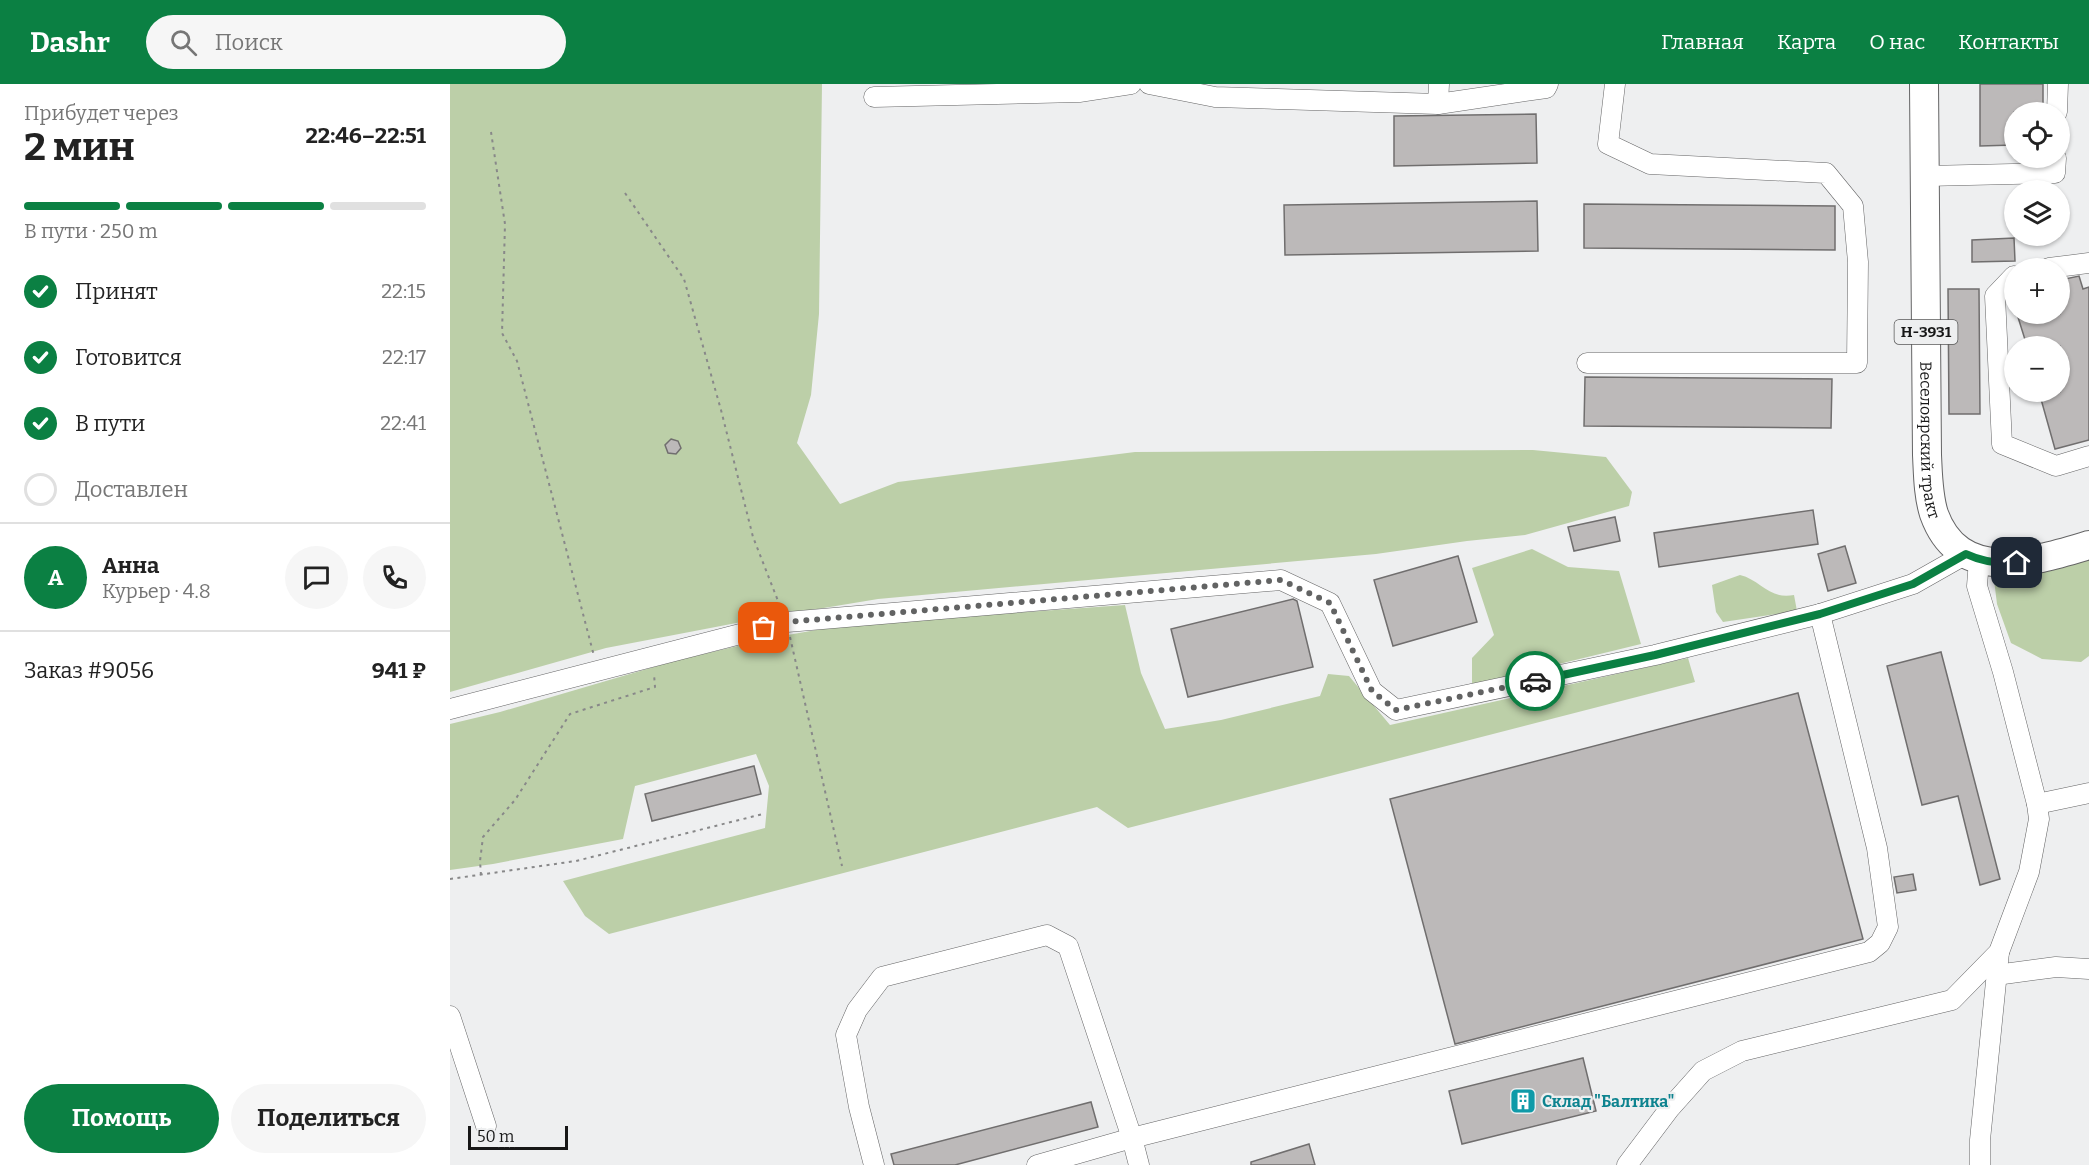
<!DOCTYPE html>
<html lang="ru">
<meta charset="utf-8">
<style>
:root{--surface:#fff;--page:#f6f6f6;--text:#222;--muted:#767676;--line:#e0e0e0;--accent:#0b8043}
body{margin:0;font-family:Bitter,serif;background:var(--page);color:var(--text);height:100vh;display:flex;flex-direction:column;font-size:22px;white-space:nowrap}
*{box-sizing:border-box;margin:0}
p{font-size:20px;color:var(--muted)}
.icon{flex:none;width:33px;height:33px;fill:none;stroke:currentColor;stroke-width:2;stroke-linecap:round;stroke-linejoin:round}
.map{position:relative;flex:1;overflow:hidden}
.details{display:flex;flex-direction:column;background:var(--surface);width:450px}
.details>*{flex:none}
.tools{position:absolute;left:1554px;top:18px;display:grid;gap:12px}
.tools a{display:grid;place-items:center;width:66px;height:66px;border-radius:50%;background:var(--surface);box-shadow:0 2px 4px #0004;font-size:30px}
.scale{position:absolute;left:18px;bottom:15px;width:100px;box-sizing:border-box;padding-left:6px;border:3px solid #171717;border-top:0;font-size:16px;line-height:21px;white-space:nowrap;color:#171717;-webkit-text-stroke:4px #eeeff0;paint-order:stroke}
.pin{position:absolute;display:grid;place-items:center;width:51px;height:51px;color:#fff;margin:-26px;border-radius:12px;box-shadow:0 3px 9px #0006}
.courier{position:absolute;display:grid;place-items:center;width:60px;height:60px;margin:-30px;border:4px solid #0b8043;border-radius:50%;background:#fff;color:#222;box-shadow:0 2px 8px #0007}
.headline em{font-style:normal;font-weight:700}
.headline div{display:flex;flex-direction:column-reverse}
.headline{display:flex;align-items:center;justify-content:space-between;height:102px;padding:0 24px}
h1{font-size:39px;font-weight:700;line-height:45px}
.bar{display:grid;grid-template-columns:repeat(4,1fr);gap:9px 6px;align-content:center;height:72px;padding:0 24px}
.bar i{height:8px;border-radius:4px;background:var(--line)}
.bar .on{background:var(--accent)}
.bar p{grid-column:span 4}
.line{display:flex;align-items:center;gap:15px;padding:0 24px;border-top:2px solid var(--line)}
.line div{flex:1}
.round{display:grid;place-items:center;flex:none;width:63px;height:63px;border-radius:32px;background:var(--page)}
ol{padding:0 24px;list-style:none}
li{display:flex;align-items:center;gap:18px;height:66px}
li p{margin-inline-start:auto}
li .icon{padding:6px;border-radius:50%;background:var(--accent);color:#fff;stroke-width:4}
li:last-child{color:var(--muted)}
li i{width:33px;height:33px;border:3px solid var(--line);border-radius:50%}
.button{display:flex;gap:12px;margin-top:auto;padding:12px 24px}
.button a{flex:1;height:69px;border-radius:36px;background:var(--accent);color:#fff;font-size:24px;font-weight:700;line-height:69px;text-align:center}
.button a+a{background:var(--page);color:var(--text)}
header{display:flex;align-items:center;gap:36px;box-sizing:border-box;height:84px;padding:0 30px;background:var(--accent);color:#fff}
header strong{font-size:28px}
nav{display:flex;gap:33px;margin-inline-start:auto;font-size:21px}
.search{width:420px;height:54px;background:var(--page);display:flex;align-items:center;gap:15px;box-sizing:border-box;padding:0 21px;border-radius:33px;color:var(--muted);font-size:22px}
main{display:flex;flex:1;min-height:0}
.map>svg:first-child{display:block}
</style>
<header>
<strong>Dashr</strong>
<div class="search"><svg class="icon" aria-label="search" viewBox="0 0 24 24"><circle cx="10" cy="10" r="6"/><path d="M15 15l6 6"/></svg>Поиск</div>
<nav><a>Главная</a><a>Карта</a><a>О нас</a><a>Контакты</a></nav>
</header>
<main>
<section class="details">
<div class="headline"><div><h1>2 мин</h1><p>Прибудет через</p></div><em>22:46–22:51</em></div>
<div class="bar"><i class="on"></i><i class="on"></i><i class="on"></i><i></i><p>В пути · 250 m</p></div>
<ol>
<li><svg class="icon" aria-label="check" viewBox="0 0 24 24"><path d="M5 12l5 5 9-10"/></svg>Принят<p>22:15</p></li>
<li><svg class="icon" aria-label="check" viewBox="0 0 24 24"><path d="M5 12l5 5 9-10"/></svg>Готовится<p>22:17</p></li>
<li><svg class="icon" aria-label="check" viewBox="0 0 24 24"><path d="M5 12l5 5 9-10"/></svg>В пути<p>22:41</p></li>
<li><i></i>Доставлен</li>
</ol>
<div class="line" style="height:108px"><b class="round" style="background:var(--accent);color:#fff">А</b><div><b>Анна</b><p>Курьер · 4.8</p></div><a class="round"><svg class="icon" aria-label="chat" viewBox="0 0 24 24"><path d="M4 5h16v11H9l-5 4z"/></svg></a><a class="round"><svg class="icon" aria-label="phone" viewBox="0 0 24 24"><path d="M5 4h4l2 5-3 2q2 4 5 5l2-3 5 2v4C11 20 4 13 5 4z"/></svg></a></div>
<div class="line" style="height:78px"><div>Заказ #9056</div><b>941 ₽</b></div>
<div class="button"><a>Помощь</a><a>Поделиться</a></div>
</section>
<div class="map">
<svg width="1639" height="1081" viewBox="0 0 1639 1081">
<rect width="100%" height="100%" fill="#eeeff0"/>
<g fill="#bccfa8">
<polygon points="0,0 372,0 369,230 361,311 347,359 390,420 448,398 685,368 1083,366 1156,373 1182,408 1179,422 1075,451 1017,457 926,470 428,515 302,536 156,564 0,608"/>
<polygon points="1082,465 1118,483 1169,487 1191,560 1022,601 1022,574 1044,551 1022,484"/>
<polygon points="1639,474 1639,572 1631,578 1592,575 1561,559 1547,520 1544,496 1561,494"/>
<path d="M1290,491C1311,496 1319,516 1344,511L1347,527L1273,538L1266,528L1262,501Z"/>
<polygon points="675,521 691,589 715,645 771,636 870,612 878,590 899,592 940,641 1238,574 1245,598 678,744 647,723 159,850 135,832 113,797 315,744 319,702 306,670 185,702 173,755 43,780 0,786 0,640 50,628 224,577 321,554 394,541"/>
</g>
<g fill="#bcb9b9" stroke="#706e6e" stroke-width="1.5">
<polygon points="1530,0 1593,0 1593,28 1564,28 1564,61 1530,62"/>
<polygon points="1086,30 1087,79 944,82 944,32"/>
<polygon points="1087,117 1088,167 835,171 834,121"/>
<polygon points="1134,120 1385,122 1385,166 1134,164"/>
<polygon points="1564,154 1565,177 1522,178 1522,156"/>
<polygon points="1629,192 1633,205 1639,203 1639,356 1605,365 1589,308 1610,308 1610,262 1577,262 1567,230 1610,230 1610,196"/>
<polygon points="1498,205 1529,205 1530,330 1499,330"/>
<polygon points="1135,293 1382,295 1381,344 1134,342"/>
<polygon points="221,355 228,357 231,364 226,370 218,369 215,361"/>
<polygon points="1363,426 1368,460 1209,483 1204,449"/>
<polygon points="1165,433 1170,457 1124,467 1118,443"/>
<polygon points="1395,462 1406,499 1378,507 1368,470"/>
<polygon points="1008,472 1027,538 943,562 924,496"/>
<polygon points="843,515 847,517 863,583 738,613 721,545"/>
<polygon points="1491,568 1550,795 1530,801 1508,712 1472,721 1437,582"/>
<polygon points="1348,609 1413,855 1005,960 940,715"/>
<polygon points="304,682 311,710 202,737 195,710"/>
<polygon points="1463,790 1466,806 1447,809 1444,793"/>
<polygon points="1133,974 1146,1027 1012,1060 999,1007"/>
<polygon points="641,1018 648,1043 505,1081 444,1081 441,1070"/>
<polygon points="859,1060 865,1081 801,1081 801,1078"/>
</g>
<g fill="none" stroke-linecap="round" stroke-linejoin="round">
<defs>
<g id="minor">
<polyline points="699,0 765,13 988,20"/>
<polyline points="989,0 988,20 1096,4 1098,0"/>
<polyline points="424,13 629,8 681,0"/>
<polyline points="1607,28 1608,0"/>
<polyline points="1476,92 1605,89 1606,74"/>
<polyline points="1599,184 1639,179"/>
<polyline points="1564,192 1545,212 1552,360 1606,382 1639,372"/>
<polyline points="1137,279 1407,279 1408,178 1403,122 1376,89 1200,80 1158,60 1165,0"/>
<polyline points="0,625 337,538 831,496 880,519 922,607 946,626 1205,571 1370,530 1463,500 1516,470"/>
<polyline points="1587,720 1639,709"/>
<polyline points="1546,891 1606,883 1639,885"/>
<polyline points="0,932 36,1042"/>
<polyline points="424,1081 409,1023 396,951 407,926 432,893 597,851 618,862 682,1054 1419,868 1430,859 1438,843 1427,764 1370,530"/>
<polyline points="587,1081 682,1054 689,1081"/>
<polyline points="1177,1081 1220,1024 1253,987 1292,967 1502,916 1549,868 1579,788 1589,735 1587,720 1553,588 1527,502 1529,476"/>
<polyline points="1530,1081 1530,1056 1549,868"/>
</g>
<g id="highway">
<path id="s1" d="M1474,0L1477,371C1478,390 1478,411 1484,430C1510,502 1585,477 1639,461"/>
</g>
</defs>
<use href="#minor" stroke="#646465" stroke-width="21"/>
<use href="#highway" stroke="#646465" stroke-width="30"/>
<g stroke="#888889" stroke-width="2" stroke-dasharray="3 4.5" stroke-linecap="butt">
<polyline points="41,48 55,140 52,249 67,277 144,572"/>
<polyline points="175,109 234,195 271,326 303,453 330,522"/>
<polyline points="340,553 392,782"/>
<polyline points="31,791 30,777 33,753 65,716 120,630 205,603 204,590"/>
<polyline points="0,795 126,777 313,730"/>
</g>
<use href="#minor" stroke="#fff" stroke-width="20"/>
<use href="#highway" stroke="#fff" stroke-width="28"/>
</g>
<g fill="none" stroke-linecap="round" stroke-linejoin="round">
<polyline stroke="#626363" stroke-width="6" stroke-dasharray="0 10.8" points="314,544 337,538 831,496 880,519 922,607 946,626 1085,597"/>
<path stroke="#0b8043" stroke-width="8" d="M1085,597L1205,571L1370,530L1463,500L1516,470C1533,478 1548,480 1567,479"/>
</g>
<defs>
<symbol id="building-square" viewBox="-11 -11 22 22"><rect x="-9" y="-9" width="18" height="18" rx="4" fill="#0f9aa8" stroke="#eeeff0"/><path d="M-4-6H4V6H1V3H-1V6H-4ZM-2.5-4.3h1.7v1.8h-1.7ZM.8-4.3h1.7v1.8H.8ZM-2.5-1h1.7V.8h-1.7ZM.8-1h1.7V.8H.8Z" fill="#fff"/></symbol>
</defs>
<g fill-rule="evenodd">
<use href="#building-square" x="1058" y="1002" width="30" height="30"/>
</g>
<g text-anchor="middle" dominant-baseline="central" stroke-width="4.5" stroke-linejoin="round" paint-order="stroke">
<rect fill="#eeeff0" stroke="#585858" stroke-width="1.5" x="1444.5" y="236" width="63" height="24" rx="4.5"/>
<g font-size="15" font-weight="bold" fill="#171717">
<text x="1476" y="248">Н-3931</text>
</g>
<g font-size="16" fill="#171717" stroke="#eeeff0">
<text stroke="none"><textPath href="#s1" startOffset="356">Веселоярский тракт</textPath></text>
</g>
<g font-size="16" font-weight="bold" fill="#0d838f" stroke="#eeeff0" text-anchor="start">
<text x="1092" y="1017">Склад "Балтика"</text>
</g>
</g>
</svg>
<div class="tools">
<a><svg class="icon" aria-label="locate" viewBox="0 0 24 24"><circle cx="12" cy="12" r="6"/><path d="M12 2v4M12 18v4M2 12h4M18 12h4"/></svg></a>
<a><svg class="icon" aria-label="layers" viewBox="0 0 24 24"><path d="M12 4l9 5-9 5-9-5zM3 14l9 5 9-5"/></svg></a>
<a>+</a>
<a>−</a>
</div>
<div class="scale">50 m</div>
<div class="pin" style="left:314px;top:544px;background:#ea580c"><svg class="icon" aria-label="bag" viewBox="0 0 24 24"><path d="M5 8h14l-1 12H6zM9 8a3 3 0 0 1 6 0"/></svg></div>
<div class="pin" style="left:1567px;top:479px;background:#1f2937"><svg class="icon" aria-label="home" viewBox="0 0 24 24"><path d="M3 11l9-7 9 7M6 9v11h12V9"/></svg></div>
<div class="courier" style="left:1085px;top:597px"><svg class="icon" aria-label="car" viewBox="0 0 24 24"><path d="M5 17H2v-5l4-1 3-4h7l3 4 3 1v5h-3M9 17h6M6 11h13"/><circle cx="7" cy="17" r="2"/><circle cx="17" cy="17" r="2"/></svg></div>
</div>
</main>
